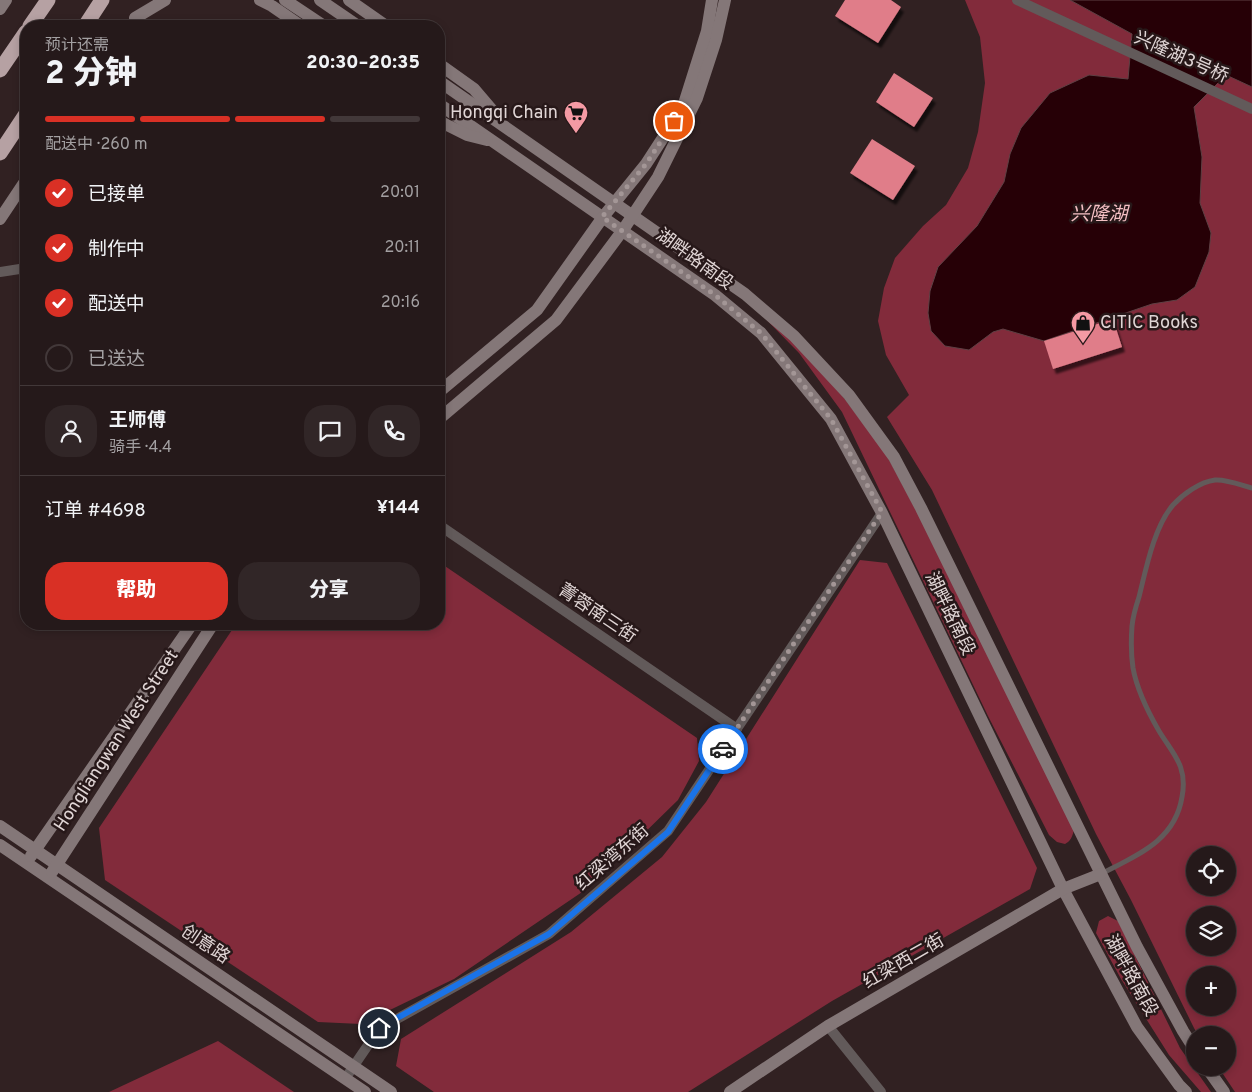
<!DOCTYPE html>
<html lang="zh">
<meta charset="utf-8">
<style>
:root{--surface:#25191a;--page:#312627;--text:#f1f3f6;--muted:#a3a0a2;--line:#423839;--accent:#d93025}
body{margin:0;font-family:Overpass,"Noto Sans SC",sans-serif;background:var(--page);color:var(--text);height:100vh;display:flex;flex-direction:column;font-size:19px;white-space:nowrap}
*{box-sizing:border-box;margin:0}
p{font-size:16px;color:var(--muted)}
.icon{flex:none;width:28px;height:28px;fill:none;stroke:currentColor;stroke-width:2;stroke-linecap:round;stroke-linejoin:round}
.map{position:relative;flex:1;overflow:hidden}
.sheet{position:absolute;left:20px;top:20px;width:425px;height:610px;display:flex;flex-direction:column;background:var(--surface);border-radius:20px;box-shadow:0 2px 8px #0003,0 0 0 1px var(--line)}
.sheet>*{flex:none}
.fabs{position:absolute;left:1186px;top:846px;display:grid;gap:10px}
.fabs a{display:grid;place-items:center;width:50px;height:50px;border-radius:50%;background:var(--surface);box-shadow:0 2px 8px #0003,0 0 0 1px var(--line);font-size:25px}
.pin{position:absolute;display:grid;place-items:center;width:42px;height:42px;color:#fff;margin:-21px;border:2px solid #fff;border-radius:50%;box-shadow:0 1px 5px #0007}
.courier{position:absolute;display:grid;place-items:center;width:50px;height:50px;margin:-25px;border:4px solid #1a73e8;border-radius:50%;background:#fff;color:#222;box-shadow:0 1px 6px #0007}
.summary em{font-style:normal;font-weight:800}
.summary div{display:flex;flex-direction:column-reverse}
.summary{display:flex;align-items:center;justify-content:space-between;height:85px;padding:0 25px}
h1{font-size:32px;font-weight:800;line-height:38px}
.bar{display:grid;grid-template-columns:repeat(4,1fr);gap:8px 5px;align-content:center;height:60px;padding:0 25px}
.bar i{height:6px;border-radius:4px;background:var(--line)}
.bar .current{background:var(--accent)}
.bar p{grid-column:span 4}
.line{display:flex;align-items:center;gap:12px;padding:0 25px;border-top:1px solid var(--line)}
.line div{flex:1}
.round{display:grid;place-items:center;flex:none;width:52px;height:52px;border-radius:20px;background:var(--page)}
ol{padding:0 25px;list-style:none}
li{display:flex;align-items:center;gap:15px;height:55px}
li p{margin-inline-start:auto}
li .icon{padding:5px;border-radius:50%;background:var(--accent);color:#fff;stroke-width:4}
li:last-child{color:var(--muted)}
li i{width:28px;height:28px;border:2px solid var(--line);border-radius:50%}
.action{display:flex;gap:10px;margin-top:auto;padding:10px 25px}
.action a{flex:1;height:58px;border-radius:20px;background:var(--accent);color:#fff;font-size:20px;font-weight:800;line-height:58px;text-align:center}
.action a+a{background:var(--page);color:var(--text)}
.map>svg:first-child{display:block}
</style>
<div class="map">
<svg width="1252" height="1092" viewBox="0 0 1252 1092">
<defs>
<filter id="shadow"><feDropShadow dx="3" dy="5" stdDeviation="1" flood-color="#0009"/></filter>
</defs>
<rect width="100%" height="100%" fill="#312122"/>
<g fill="#822b3b" fill-rule="evenodd">
<path d="M965,0H1252V1092H1235L1219,1068H1228V1035H1198L1194,1028L1131,900L1096,834L932,490L887,417L909,395L886,355L878,321L884,288L895,258L923,226L946,205L968,168L978,132L985,83L980,37ZM1195,855H1228V888H1195ZM1195,915H1228V948H1195ZM1195,975H1228V1008H1195Z"/>
<path d="M753,306L803,351L844,398L886,454L939,553L1074,830C1072,837 1071,841 1065,844L1057,842L1049,835L988,716L842,412L799,353Z"/>
<polygon points="860,560 887,563 1037,868 1030,889 832,1001 688,1092 434,1092 396,1066 401,1039 571,932 662,857 706,802"/>
<polygon points="439,562 697,738 699,761 678,800 588,888 454,979 361,1024 318,1022 105,880 99,828 236,624 439,624"/>
<polygon points="1108,916 1118,921 1180,1048 1211,1092 1201,1092 1169,1055 1121,979 1096,933 1099,921"/>
<polygon points="218,1041 294,1092 109,1092"/>
</g>
<polygon fill="#260006" stroke="#5e4044" points="1070,0 1252,0 1252,87 1226,75 1194,107 1202,157 1200,203 1211,233 1209,252 1195,287 1177,300 1152,304 1044,341 1003,329 993,332 969,350 945,346 931,331 928,313 930,291 938,267 977,226 1004,182 1010,154 1021,128 1050,93 1089,75 1128,79 1132,34"/>
<g fill="#e07d89" filter="url(#shadow)">
<polygon points="845,0 891,0 901,7 878,43 835,16"/>
<polygon points="894,73 933,98 914,127 876,102"/>
<polygon points="872,139 915,166 893,200 850,173"/>
<polygon points="1113,319 1122,347 1053,369 1044,341"/>
</g>
<g fill="none" stroke-linecap="round" stroke-linejoin="round">
<path stroke="#625a5a" stroke-width="5" d="M1101,874C1137,855 1175,841 1182,797C1188,766 1173,754 1159,731C1148,712 1137,690 1133,668C1131,655 1131,640 1132,626C1133,616 1136,606 1139,597C1146,569 1154,527 1173,505C1183,494 1200,482 1215,480C1226,479 1241,485 1252,488"/>
<g stroke="#625a5a" stroke-width="10">
<polyline points="1017,0 1252,109"/>
<polyline points="0,272 26,268"/>
<polyline points="439,525 737,729"/>
<polyline points="828,1026 881,1092"/>
<polyline points="349,1073 379,1029 549,934 668,831 882,513"/>
</g>
<g stroke="#847778" stroke-width="12">
<polyline points="260,0 272,6 301,26"/>
<polyline points="285,0 324,26"/>
<polyline points="320,0 358,26"/>
<polyline points="349,0 386,26"/>
<polyline points="0,9 6,0"/>
<polyline points="135,18 165,0"/>
<polyline points="439,64 474,89 497,116"/>
<polyline points="439,81 745,294 794,336 849,395 894,457 921,508 1137,947 1183,1031 1195,1050"/>
<polyline points="439,104 715,295 761,333 831,419 882,513 1063,889 1137,1027 1179,1085 1186,1092"/>
<polyline points="439,121 467,135 487,140"/>
<polyline points="0,219 26,180"/>
<polyline points="439,392 537,310 603,217 646,164 683,107 707,31 712,0"/>
<polyline points="439,419 556,320 623,230 658,177 697,98 716,40 725,0"/>
<polyline points="0,826 391,1092"/>
<polyline points="0,845 365,1092"/>
<polyline points="31,856 192,624"/>
<polyline points="52,872 213,624"/>
<polyline points="1207,1068 1224,1092"/>
<polyline points="730,1092 828,1026 1063,889 1101,874"/>
</g>
<g stroke="#b6a1a3" stroke-width="15">
<polyline points="30,26 48,0"/>
<polyline points="85,26 102,0"/>
<polyline points="0,70 26,32"/>
<polyline points="0,153 26,114"/>
</g>
</g>
<g fill="none" stroke-linecap="round" stroke-linejoin="round">
<polyline stroke="#a39696" stroke-width="5" stroke-dasharray="0 9" points="674,121 646,164 602,217 715,295 761,333 831,419 882,512 723,749"/>
<polyline stroke="#1a73e8" stroke-width="6" points="379,1028 549,934 668,832 723,749"/>
</g>
<defs>
<symbol id="supermarket-pin" viewBox="-11 -11 22 30"><path d="M0 17L-7.5 6A9.5 9.5 0 1 1 7.5 6Z" fill="#f49aa4" stroke="#271819"/><path d="M-6-5.5h2.5l.6 2H6L4.5 2H-2.5L-4.4-4H-6ZM-1.5 3.2a1.3 1.3 0 1 0 .1 0ZM3 3.2a1.3 1.3 0 1 0 .1 0Z" fill="#111"/></symbol>
<symbol id="shop-pin" viewBox="-11 -11 22 30"><path d="M0 17L-7.5 6A9.5 9.5 0 1 1 7.5 6Z" fill="#f49aa4" stroke="#271819"/><path d="M-5-2.5h2.3a2.7 3.5 0 0 1 5.4 0H5L5.5 6h-11ZM-1.5-2.5h3a1.5 2.3 0 0 0-3 0Z" fill="#111"/></symbol>
</defs>
<g fill-rule="evenodd">
<use href="#supermarket-pin" x="562" y="99" width="28" height="38"/>
<use href="#shop-pin" x="1069" y="309" width="28" height="38"/>
</g>
<g text-anchor="middle" dominant-baseline="central" stroke-width="5" stroke-linejoin="round" paint-order="stroke">
<g font-size="18" fill="#e0d5d5" stroke="#271819">
<text transform="translate(1181 58) rotate(24)">兴隆湖3号桥</text>
<text transform="translate(694 260) rotate(36)">湖畔路南段</text>
<text transform="translate(597 614) rotate(34)">菁蓉南三街</text>
<text transform="translate(949 614) rotate(64)">湖畔路南段</text>
<text transform="translate(117 741) rotate(-57)">Hongliangwan West Street</text>
<text transform="translate(613 858) rotate(-41)">红梁湾东街</text>
<text transform="translate(205 945) rotate(34)">创意路</text>
<text transform="translate(904 962) rotate(-30)">红梁西二街</text>
<text transform="translate(1130 976) rotate(61)">湖畔路南段</text>
</g>
<g font-size="18" fill="#e0d5d5" stroke="#271819" text-anchor="end">
<text x="558" y="113">Hongqi Chain</text>
<text x="1100" y="323" text-anchor="start">CITIC Books</text>
</g>
<g font-size="19" font-style="italic" fill="#f4bfc3" stroke="#271819">
<text x="1099" y="215">兴隆湖</text>
</g>
</g>
</svg>
<div class="fabs">
<a><svg class="icon" aria-label="locate" viewBox="0 0 24 24"><circle cx="12" cy="12" r="6"/><path d="M12 2v4M12 18v4M2 12h4M18 12h4"/></svg></a>
<a><svg class="icon" aria-label="layers" viewBox="0 0 24 24"><path d="M12 4l9 5-9 5-9-5zM3 14l9 5 9-5"/></svg></a>
<a>+</a>
<a>−</a>
</div>
<div class="pin" style="left:674px;top:121px;background:#ea580c"><svg class="icon" aria-label="bag" viewBox="0 0 24 24"><path d="M5 8h14l-1 12H6zM9 8a3 3 0 0 1 6 0"/></svg></div>
<div class="pin" style="left:379px;top:1028px;background:#1f2937"><svg class="icon" aria-label="home" viewBox="0 0 24 24"><path d="M3 11l9-7 9 7M6 9v11h12V9"/></svg></div>
<div class="courier" style="left:723px;top:749px"><svg class="icon" aria-label="car" viewBox="0 0 24 24"><path d="M5 17H2v-5l4-1 3-4h7l3 4 3 1v5h-3M9 17h6M6 11h13"/><circle cx="7" cy="17" r="2"/><circle cx="17" cy="17" r="2"/></svg></div>
<section class="sheet">
<div class="summary"><div><h1>2 分钟</h1><p>预计还需</p></div><em>20:30–20:35</em></div>
<div class="bar"><i class="current"></i><i class="current"></i><i class="current"></i><i></i><p>配送中 · 260 m</p></div>
<ol>
<li><svg class="icon" aria-label="check" viewBox="0 0 24 24"><path d="M5 12l5 5 9-10"/></svg>已接单<p>20:01</p></li>
<li><svg class="icon" aria-label="check" viewBox="0 0 24 24"><path d="M5 12l5 5 9-10"/></svg>制作中<p>20:11</p></li>
<li><svg class="icon" aria-label="check" viewBox="0 0 24 24"><path d="M5 12l5 5 9-10"/></svg>配送中<p>20:16</p></li>
<li><i></i>已送达</li>
</ol>
<div class="line" style="height:90px"><a class="round"><svg class="icon" aria-label="person" viewBox="0 0 24 24"><circle cx="12" cy="8" r="4"/><path d="M4 21q1-7 8-7t8 7"/></svg></a><div><b>王师傅</b><p>骑手 · 4.4</p></div><a class="round"><svg class="icon" aria-label="chat" viewBox="0 0 24 24"><path d="M4 5h16v11H9l-5 4z"/></svg></a><a class="round"><svg class="icon" aria-label="phone" viewBox="0 0 24 24"><path d="M5 4h4l2 5-3 2q2 4 5 5l2-3 5 2v4C11 20 4 13 5 4z"/></svg></a></div>
<div class="line" style="height:65px"><div>订单 #4698</div><b>¥144</b></div>
<div class="action"><a>帮助</a><a>分享</a></div>
</section>
</div>
